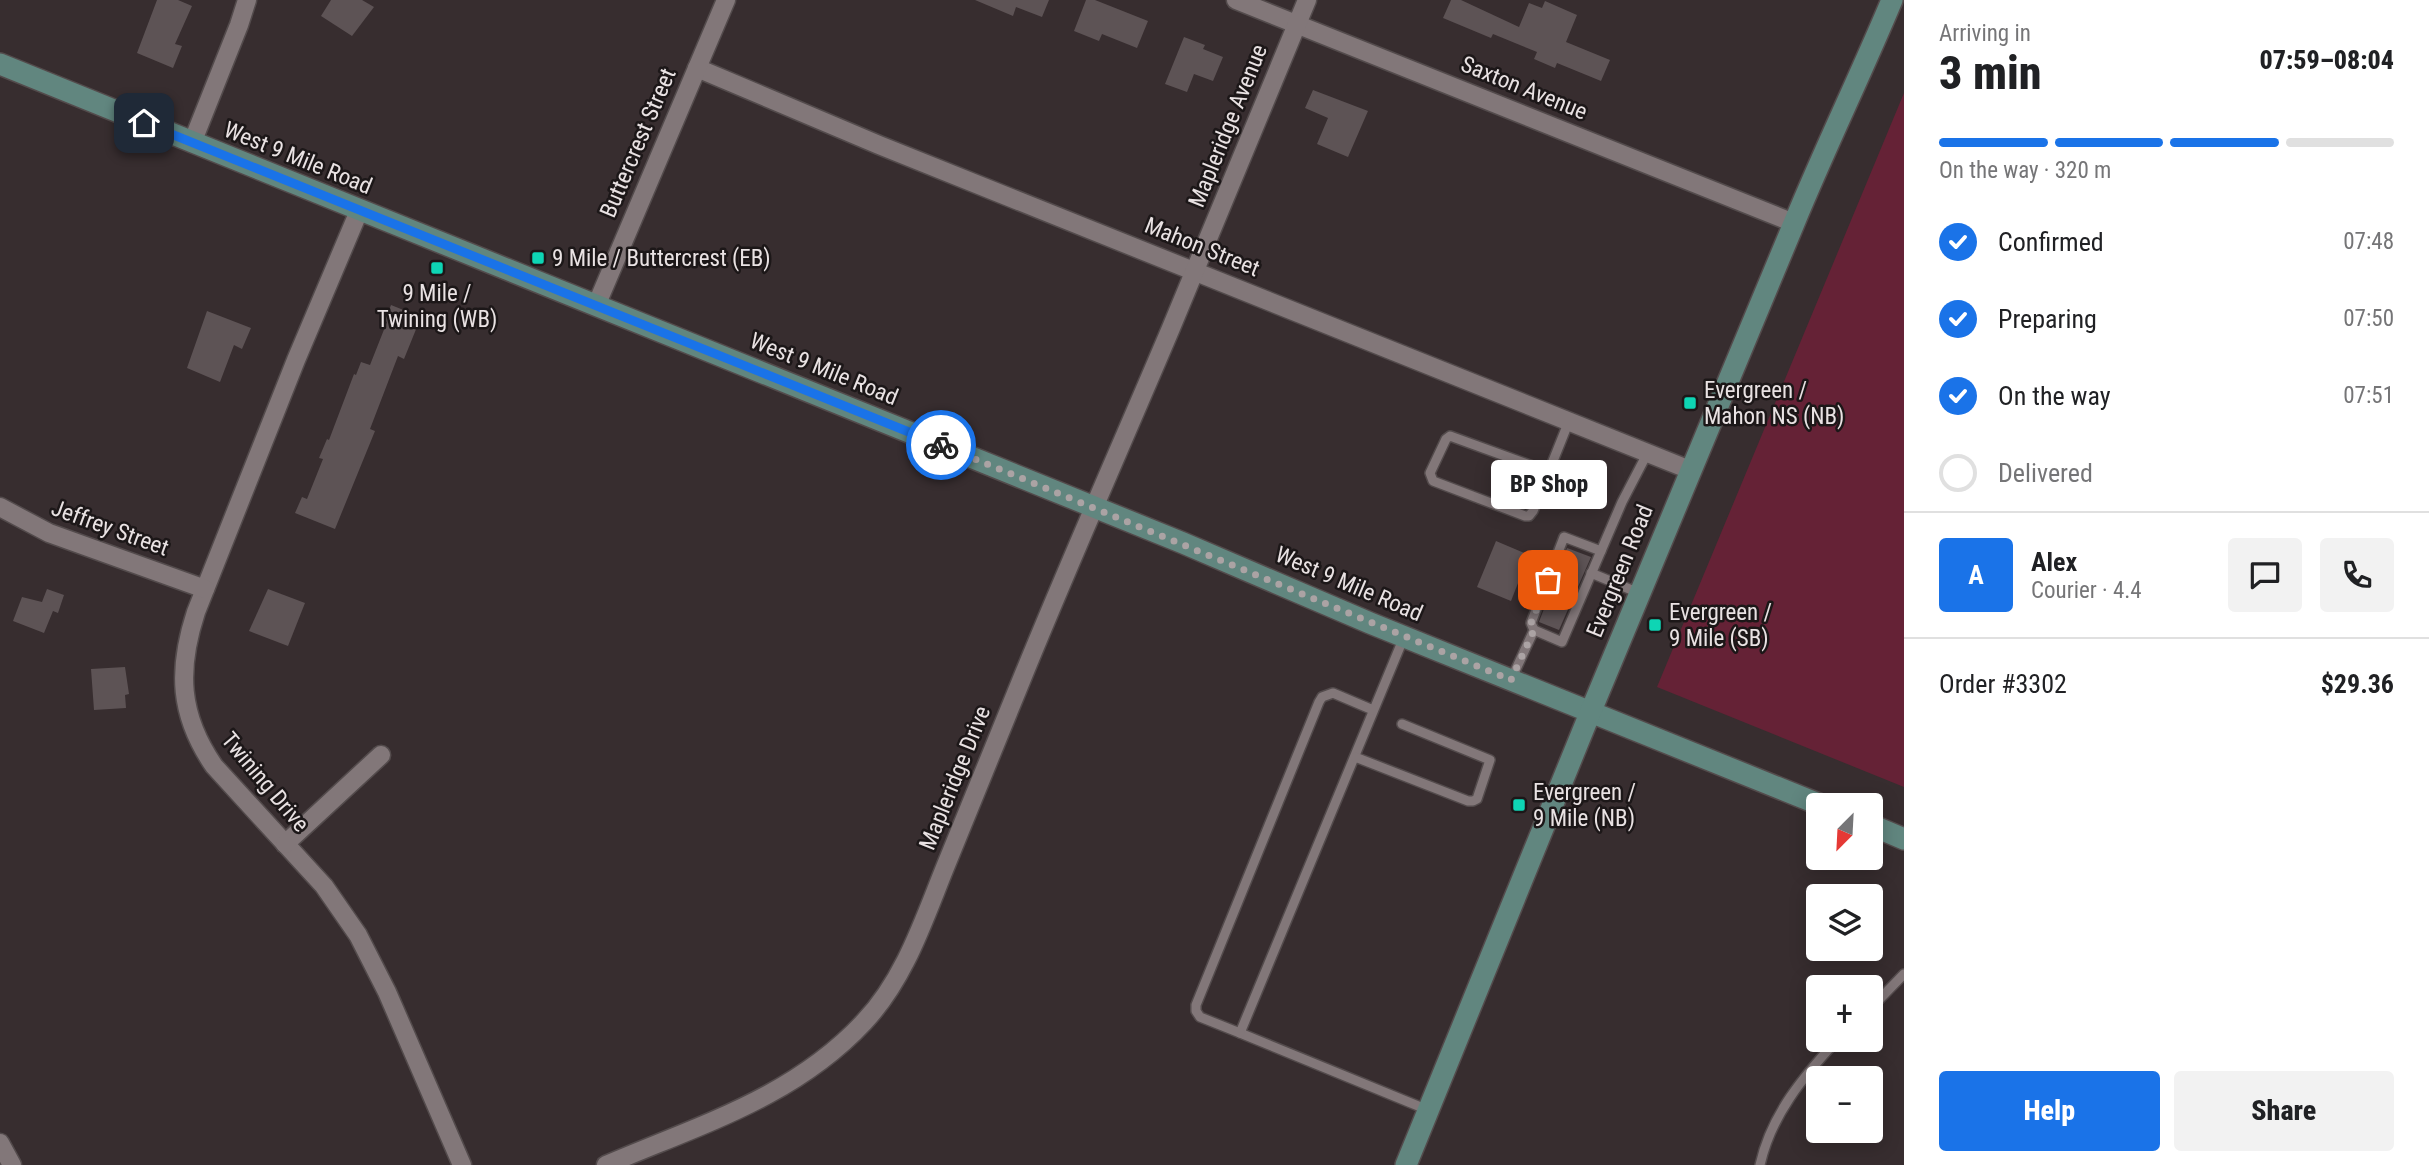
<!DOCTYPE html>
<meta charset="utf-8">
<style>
:root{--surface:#fff;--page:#f2f2f2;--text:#202124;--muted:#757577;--line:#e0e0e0;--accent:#1a73e8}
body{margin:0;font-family:"Roboto Condensed",sans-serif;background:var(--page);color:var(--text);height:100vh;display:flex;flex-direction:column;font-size:26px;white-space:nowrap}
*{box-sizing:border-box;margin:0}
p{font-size:23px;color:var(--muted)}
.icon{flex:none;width:38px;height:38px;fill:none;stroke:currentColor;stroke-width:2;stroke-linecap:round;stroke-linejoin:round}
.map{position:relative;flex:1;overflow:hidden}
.side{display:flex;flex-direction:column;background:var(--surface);width:525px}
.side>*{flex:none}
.needle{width:46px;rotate:204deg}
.buttons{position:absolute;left:1806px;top:793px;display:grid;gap:14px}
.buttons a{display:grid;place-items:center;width:77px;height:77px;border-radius:7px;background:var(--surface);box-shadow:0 4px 18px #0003;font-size:35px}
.pin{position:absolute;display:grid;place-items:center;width:60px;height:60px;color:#fff;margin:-30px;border-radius:14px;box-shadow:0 4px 10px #0006}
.courier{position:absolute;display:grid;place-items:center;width:70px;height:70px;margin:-35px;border:5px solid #1a73e8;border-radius:50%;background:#fff;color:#222;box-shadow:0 2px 9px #0007}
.bubble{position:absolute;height:49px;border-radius:7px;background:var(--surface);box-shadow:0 4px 18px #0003;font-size:23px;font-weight:800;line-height:49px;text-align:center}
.head em{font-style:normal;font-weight:800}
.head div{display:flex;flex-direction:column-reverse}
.head{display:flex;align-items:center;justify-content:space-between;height:119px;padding:0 35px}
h1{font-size:46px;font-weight:800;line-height:52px}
.bar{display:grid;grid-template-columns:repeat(4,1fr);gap:10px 7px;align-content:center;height:84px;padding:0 35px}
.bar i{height:9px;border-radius:5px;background:var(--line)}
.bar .active{background:var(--accent)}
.bar p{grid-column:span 4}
.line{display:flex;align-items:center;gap:18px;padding:0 35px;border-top:2px solid var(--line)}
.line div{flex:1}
.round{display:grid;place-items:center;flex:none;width:74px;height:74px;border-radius:7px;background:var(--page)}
ol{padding:0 35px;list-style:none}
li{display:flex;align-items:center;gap:21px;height:77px}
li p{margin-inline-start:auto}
li .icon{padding:7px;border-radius:50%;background:var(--accent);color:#fff;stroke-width:4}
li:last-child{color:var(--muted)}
li i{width:38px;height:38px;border:4px solid var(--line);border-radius:50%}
.button{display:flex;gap:14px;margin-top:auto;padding:14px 35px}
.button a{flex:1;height:80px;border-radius:7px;background:var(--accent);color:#fff;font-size:28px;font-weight:800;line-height:80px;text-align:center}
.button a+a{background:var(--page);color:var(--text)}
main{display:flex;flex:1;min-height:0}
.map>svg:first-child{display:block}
</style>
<main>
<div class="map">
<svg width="1904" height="1165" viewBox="0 0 1904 1165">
<rect width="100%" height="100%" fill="#372d2f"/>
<polygon fill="#652236" points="1904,93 1904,787 1657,687"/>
<g fill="#5d5355">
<polygon points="157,0 178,0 192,6 175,44 182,46 173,68 137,53"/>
<polygon points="331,0 362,0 374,7 352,36 321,16"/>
<polygon points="975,0 1049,0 1042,17 1016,7 1013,16"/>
<polygon points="1086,0 1095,0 1148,21 1137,48 1102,34 1099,41 1074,31"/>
<polygon points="1451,0 1461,0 1519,27 1529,3 1542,8 1545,1 1577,15 1566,42 1610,60 1601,81 1557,63 1555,68 1534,59 1537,52 1493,34 1491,38 1443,18"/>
<polygon points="1184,37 1205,45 1203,49 1223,57 1213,81 1194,74 1187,92 1165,84"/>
<polygon points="1313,90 1368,111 1348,157 1317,144 1328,118 1305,108"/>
<polygon points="391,305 421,317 404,359 398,356 370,429 375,431 335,529 295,513 302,497 307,499 323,459 319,458 327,439 329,440 354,374 356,375 361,362 370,365 387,322 385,321"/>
<polygon points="207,311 251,328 242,349 234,345 220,382 187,368"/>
<polygon points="1496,541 1529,555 1511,601 1477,587"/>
<polygon points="1567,548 1591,557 1559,630 1539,622"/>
<polygon points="47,589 64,595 58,613 53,611 44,633 13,621 22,597 42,602"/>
<polygon points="268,589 305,603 288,646 249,631"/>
<polygon points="125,667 129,694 125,695 126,708 94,710 91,669"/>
</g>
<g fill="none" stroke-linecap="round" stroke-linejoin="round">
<defs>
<g id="lane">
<polyline points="1549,472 1450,436 1446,439 1430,473 1433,481 1525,516 1529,516 1533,511 1569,421"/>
<polyline points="1591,573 1639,593"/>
<polyline points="1534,630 1531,623 1564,537 1601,551"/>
<polyline points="1404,637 1240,1033 1428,1110"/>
<polyline points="1511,680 1534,630 1562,642 1622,502 1648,452"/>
<polyline points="1355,757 1468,801 1473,801 1477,799 1490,760 1402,724"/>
<polyline points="1871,1008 1904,974"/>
<polyline points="1240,1033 1200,1017 1196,1011 1196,1005 1319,702 1322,697 1333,693 1373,710"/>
<path d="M1760,1165C1771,1115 1803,1077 1837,1040"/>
</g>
<g id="street">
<polyline points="1236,0 1794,223"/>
<polyline points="697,68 879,145 1690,470"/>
<polyline points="192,143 239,25 247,0"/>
<path d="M359,211L296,360L196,612C177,670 179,715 214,766L324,886L358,935L387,992L462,1165"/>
<polyline points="596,306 726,0"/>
<polyline points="0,507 49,533 205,589"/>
<polyline points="285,844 381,755"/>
<polyline points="0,1143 12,1165"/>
<path d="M606,1165C699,1125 793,1098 864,1022C905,979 924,919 946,865C971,804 996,742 1021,681C1069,563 1121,446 1171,328C1217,219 1261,109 1307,0"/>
</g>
<g id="secondary">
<polyline points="0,64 1183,543 1370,623 1821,805"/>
<polyline points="1871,825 1904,839"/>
<path d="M1406,1165C1533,849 1663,535 1795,221C1826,146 1861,74 1892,0"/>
</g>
</defs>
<use href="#lane" stroke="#534b4c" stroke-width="12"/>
<use href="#street" stroke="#534b4c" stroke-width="21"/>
<use href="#secondary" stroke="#534b4c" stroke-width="24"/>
<use href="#lane" stroke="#827779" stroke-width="9"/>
<use href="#street" stroke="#827779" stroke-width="18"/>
<use href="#secondary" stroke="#61867f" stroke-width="21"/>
</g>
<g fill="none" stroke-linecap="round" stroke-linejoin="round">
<polyline stroke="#aba3a4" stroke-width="7" stroke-dasharray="0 12.6" points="941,445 1511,680 1534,630 1531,623 1548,580"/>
<polyline stroke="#1a73e8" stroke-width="9" points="144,123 941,445"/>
</g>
<g fill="#0ed5b4" stroke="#1c1718" stroke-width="2.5">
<rect x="531" y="251" width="14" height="14" rx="3.5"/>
<rect x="430" y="261" width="14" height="14" rx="3.5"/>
<rect x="1683" y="396" width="14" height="14" rx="3.5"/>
<rect x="1648" y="618" width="14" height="14" rx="3.5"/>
<rect x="1512" y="798" width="14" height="14" rx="3.5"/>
</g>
<g text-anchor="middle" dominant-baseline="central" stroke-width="5" stroke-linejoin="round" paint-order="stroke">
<g font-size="23" fill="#e9e2e3" stroke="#1c1718">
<text transform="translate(1524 88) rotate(22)">Saxton Avenue</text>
<text transform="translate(1228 126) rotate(-68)">Mapleridge Avenue</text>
<text transform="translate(638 143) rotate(-67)">Buttercrest Street</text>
<text transform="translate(298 158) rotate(22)">West 9 Mile Road</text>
<text transform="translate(1202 247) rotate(22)">Mahon Street</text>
<text transform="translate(824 369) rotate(22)">West 9 Mile Road</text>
<text transform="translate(110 528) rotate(20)">Jeffrey Street</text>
<text transform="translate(1620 571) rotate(-68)">Evergreen Road</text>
<text transform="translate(1349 584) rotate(23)">West 9 Mile Road</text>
<text transform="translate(955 778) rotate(-68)">Mapleridge Drive</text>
<text transform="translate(265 782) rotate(50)">Twining Drive</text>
</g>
<g font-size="23" fill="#e9e2e3" stroke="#1c1718" text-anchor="start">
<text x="552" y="258">9 Mile / Buttercrest (EB)</text>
<text x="437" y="293" text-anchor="middle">9 Mile /<tspan x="437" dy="26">Twining (WB)</tspan></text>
<text x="1704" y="390">Evergreen /<tspan x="1704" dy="26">Mahon NS (NB)</tspan></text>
<text x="1669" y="612">Evergreen /<tspan x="1669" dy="26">9 Mile (SB)</tspan></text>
<text x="1533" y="792">Evergreen /<tspan x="1533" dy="26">9 Mile (NB)</tspan></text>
</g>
</g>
</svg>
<div class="buttons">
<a><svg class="needle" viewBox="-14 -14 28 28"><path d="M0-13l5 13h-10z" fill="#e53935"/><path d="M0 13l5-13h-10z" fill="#757577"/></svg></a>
<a><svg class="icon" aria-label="layers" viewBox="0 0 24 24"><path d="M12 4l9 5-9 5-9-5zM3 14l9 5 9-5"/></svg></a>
<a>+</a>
<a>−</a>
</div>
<div class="pin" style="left:1548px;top:580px;background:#ea580c"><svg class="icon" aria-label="bag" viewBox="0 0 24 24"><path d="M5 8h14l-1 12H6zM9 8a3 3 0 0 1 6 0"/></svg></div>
<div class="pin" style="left:144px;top:123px;background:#1f2937"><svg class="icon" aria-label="home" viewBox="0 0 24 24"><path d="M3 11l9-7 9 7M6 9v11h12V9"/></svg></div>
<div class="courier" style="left:941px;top:445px"><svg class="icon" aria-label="bike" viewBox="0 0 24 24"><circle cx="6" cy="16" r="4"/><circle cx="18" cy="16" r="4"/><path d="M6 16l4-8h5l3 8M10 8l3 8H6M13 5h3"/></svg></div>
<div class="bubble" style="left:1491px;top:460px;width:116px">BP Shop</div>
</div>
<section class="side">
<div class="head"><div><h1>3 min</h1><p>Arriving in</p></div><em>07:59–08:04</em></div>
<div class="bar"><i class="active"></i><i class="active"></i><i class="active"></i><i></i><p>On the way · 320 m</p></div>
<ol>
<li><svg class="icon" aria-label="check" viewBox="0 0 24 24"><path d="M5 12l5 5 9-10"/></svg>Confirmed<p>07:48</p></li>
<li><svg class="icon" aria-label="check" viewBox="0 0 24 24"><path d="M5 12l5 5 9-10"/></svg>Preparing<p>07:50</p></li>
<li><svg class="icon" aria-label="check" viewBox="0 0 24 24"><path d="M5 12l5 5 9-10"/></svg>On the way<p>07:51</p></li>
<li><i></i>Delivered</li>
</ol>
<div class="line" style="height:126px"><b class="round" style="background:var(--accent);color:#fff">A</b><div><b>Alex</b><p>Courier · 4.4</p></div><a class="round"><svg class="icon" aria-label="chat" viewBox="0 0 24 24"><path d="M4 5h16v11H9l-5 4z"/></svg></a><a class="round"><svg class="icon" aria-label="phone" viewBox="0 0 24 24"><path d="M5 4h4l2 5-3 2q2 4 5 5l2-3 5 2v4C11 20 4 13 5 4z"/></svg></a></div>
<div class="line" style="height:91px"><div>Order #3302</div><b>$29.36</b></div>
<div class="button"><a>Help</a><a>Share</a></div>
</section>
</main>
